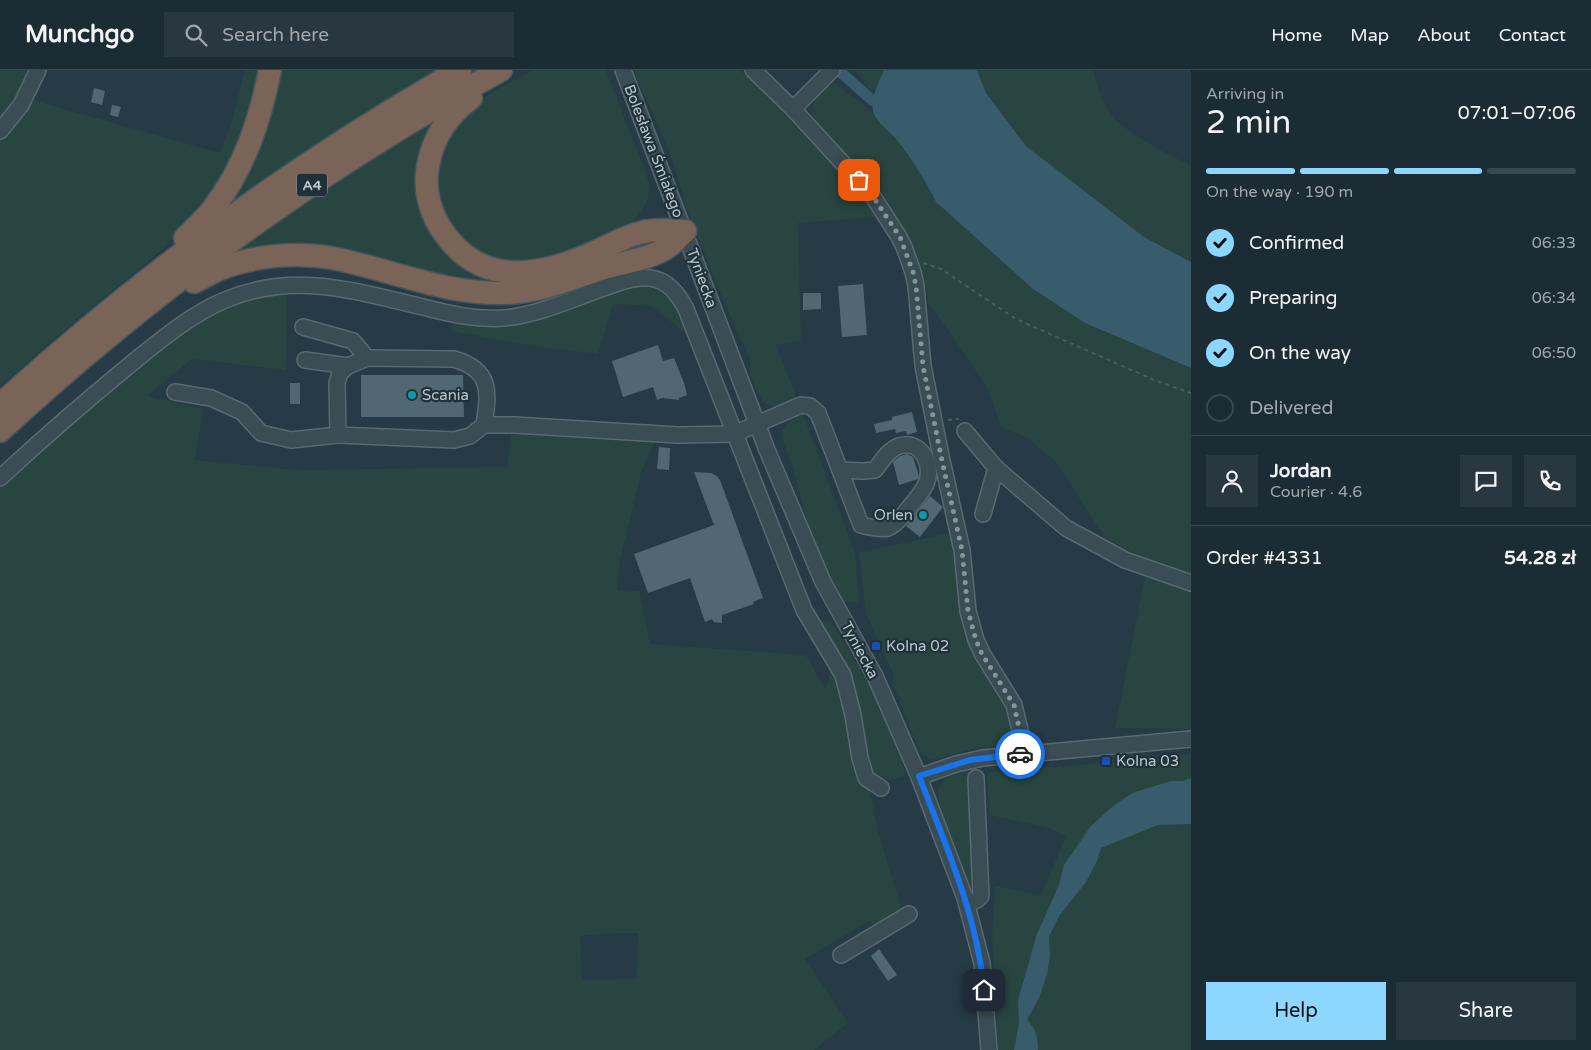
<!DOCTYPE html>
<meta charset="utf-8">
<style>
:root{--surface:#1c2c34;--page:#293840;--text:#f1f3f6;--muted:#a0a7ac;--line:#3a484f;--accent:#8dd7fe}
body{margin:0;font-family:"Varela Round",sans-serif;background:var(--page);color:var(--text);height:100vh;display:flex;flex-direction:column;font-size:19px;white-space:nowrap}
*{box-sizing:border-box;margin:0}
p{font-size:16px;color:var(--muted)}
.icon{flex:none;width:28px;height:28px;fill:none;stroke:currentColor;stroke-width:2;stroke-linecap:round;stroke-linejoin:round}
.map{position:relative;flex:1;overflow:hidden}
.sheet{display:flex;flex-direction:column;background:var(--surface);width:400px}
.sheet>*{flex:none}
.pin{position:absolute;display:grid;place-items:center;width:42px;height:42px;color:#fff;margin:-21px;border-radius:10px;box-shadow:0 2px 8px #0006}
.courier{position:absolute;display:grid;place-items:center;width:50px;height:50px;margin:-25px;border:4px solid #1a73e8;border-radius:50%;background:#fff;color:#222;box-shadow:0 1px 6px #0007}
.summary em{font-style:normal;font-weight:600}
.summary div{display:flex;flex-direction:column-reverse}
.summary{display:flex;align-items:center;justify-content:space-between;height:85px;padding:0 15px}
h1{font-size:32px;font-weight:600;line-height:38px}
.bar{display:grid;grid-template-columns:repeat(4,1fr);gap:8px 5px;align-content:center;height:60px;padding:0 15px}
.bar i{height:6px;border-radius:4px;background:var(--line)}
.bar .selected{background:var(--accent)}
.bar p{grid-column:span 4}
.line{display:flex;align-items:center;gap:12px;padding:0 15px;border-top:1px solid var(--line)}
.line div{flex:1}
.round{display:grid;place-items:center;flex:none;width:52px;height:52px;border-radius:0px;background:var(--page)}
ol{padding:0 15px;list-style:none}
li{display:flex;align-items:center;gap:15px;height:55px}
li p{margin-inline-start:auto}
li .icon{padding:5px;border-radius:50%;background:var(--accent);color:#111;stroke-width:4}
li:last-child{color:var(--muted)}
li i{width:28px;height:28px;border:2px solid var(--line);border-radius:50%}
.cta{display:flex;gap:10px;margin-top:auto;padding:10px 15px}
.cta a{flex:1;height:58px;border-radius:0px;background:var(--accent);color:#111;font-size:20px;font-weight:600;line-height:58px;text-align:center}
.cta a+a{background:var(--page);color:var(--text)}
header{display:flex;align-items:center;gap:30px;box-sizing:border-box;height:70px;padding:0 25px;background:var(--surface);border-bottom:1px solid var(--line)}
header strong{font-size:24px}
nav{display:flex;gap:28px;margin-inline-start:auto;font-size:18px}
.search{width:350px;height:45px;background:var(--page);display:flex;align-items:center;gap:12px;box-sizing:border-box;padding:0 18px;border-radius:0px;color:var(--muted);font-size:19px}
main{display:flex;flex:1;min-height:0}
.map>svg:first-child{display:block}
</style>
<header>
<strong>Munchgo</strong>
<div class="search"><svg class="icon" aria-label="search" viewBox="0 0 24 24"><circle cx="10" cy="10" r="6"/><path d="M15 15l6 6"/></svg>Search here</div>
<nav><a>Home</a><a>Map</a><a>About</a><a>Contact</a></nav>
</header>
<main>
<div class="map">
<svg width="1191" height="980" viewBox="0 0 1191 980">
<rect width="100%" height="100%" fill="#263b45"/>
<g fill="#284541" fill-rule="evenodd">
<polygon points="0,0 41,0 25,28 220,83 233,48 245,0 264,0 253,51 206,138 153,188 75,251 0,316"/>
<polygon points="278,0 436,0 221,139"/>
<path d="M534,0H606C616,26 626,52 636,78C640,88 649,107 649,118C650,133 636,151 624,159C619,162 613,164 607,167C580,180 531,197 501,190C457,179 429,131 440,87C442,80 447,73 450,67C453,62 455,55 459,50C478,26 507,14 534,0Z"/>
<polygon points="635,0 740,0 864,126 875,147 798,153 801,271 776,275 797,329 774,337 763,332 750,306 750,289 721,225 689,145 669,81 635,4"/>
<polygon points="855,0 884,0 875,20 869,19"/>
<path d="M977,0H1093C1097,13 1100,28 1108,40C1123,63 1167,83 1191,96V192L1144,167L1026,76L986,23Z"/>
<path d="M835,13C848,24 862,33 874,44C900,68 920,101 936,132L1033,219L1085,253L1191,298V506L1151,491L1105,468L1056,392L1026,367L1001,357L988,319L951,264L929,235L926,219L913,178L898,152L874,121L816,59L812,39L815,28L823,19Z"/>
<path d="M438,49L421,111L484,203L505,216L231,187L238,180C303,135 369,90 438,49Z"/>
<polygon points="641,211 668,219 696,271 651,236 613,234 598,284 533,276 451,261 453,250 484,253"/>
<path d="M280,219L287,225L286,300L192,289L147,326L203,339L195,390L296,400L507,397L512,360L655,370L641,403L620,490L617,520L639,521L650,574L806,585L826,620L833,590L817,552L831,551L872,619L905,701L904,706L891,711L877,703L868,711L878,761L901,837L873,856L870,850L805,889L848,953L814,980H0V417L21,396L164,273L229,233ZM618,863H638L636,909L582,910L580,866Z"/>
<polygon points="803,344 855,483 859,533 841,531 823,493 803,448 806,447 792,395 782,367 782,361 789,351"/>
<path d="M951,463C960,507 953,548 975,589C984,605 1021,655 1009,672C1008,674 1005,675 1003,676C997,677 990,676 984,677C974,678 964,681 954,684C939,688 927,694 918,678L893,615V603L866,544L859,482Z"/>
<polygon points="1146,501 1164,511 1191,521 1191,659 1115,658"/>
<path d="M1191,684V980H998L992,866L995,816L1041,825L1066,766L1050,758L989,745L987,703C1055,696 1124,693 1191,684Z"/>
<path d="M971,700L976,810L974,813H970L966,808L937,735L940,733C932,708 952,706 971,700Z"/>
</g>
<g fill="#385c6c">
<path d="M884,0H977L986,23L1026,76L1144,167L1191,192V298L1085,253L1033,219L936,132C925,110 912,89 897,70C891,63 877,52 874,44C869,30 879,12 884,0Z"/>
<path d="M1191,708V754L1158,755L1101,778L1097,791L1086,812L1059,846L1049,867L1050,886L1047,904L1039,928L1027,950C1036,958 1038,969 1038,980H1014L1019,953L1018,930L1037,864L1059,815L1064,795L1091,756L1112,737L1132,723L1171,711H1183Z"/>
</g>
<g fill="none" stroke-linecap="round" stroke-linejoin="round">
<polyline stroke="#385c6c" stroke-width="11" points="838,0 873,31"/>
</g>
<g fill="#516872">
<polygon points="94,18 105,21 102,35 91,32"/>
<polygon points="112,35 121,37 118,47 110,45"/>
<polygon points="863,214 867,265 842,267 838,216"/>
<polygon points="803,223 821,223 821,239 803,240"/>
<polygon points="658,275 663,291 674,288 684,313 687,325 679,328 679,330 662,328 657,330 653,317 623,327 612,291"/>
<polygon points="361,305 463,305 464,347 361,347"/>
<rect x="290" y="313" width="10" height="21"/>
<polygon points="912,342 917,362 907,365 906,361 896,363 895,359 876,363 874,354 892,350 892,347"/>
<polygon points="659,377 670,378 669,400 657,399"/>
<polygon points="907,384 913,387 919,406 918,409 899,415 893,392 900,386"/>
<polygon points="694,402 711,403 717,406 720,410 763,528 753,532 754,534 722,545 722,553 714,552 712,549 705,552 690,508 648,523 634,484 714,455"/>
<polygon points="930,426 943,437 920,467 906,456"/>
<polygon points="879,879 897,905 888,911 871,886"/>
</g>
<g fill="none" stroke-linecap="round" stroke-linejoin="round">
<defs>
<g id="minor">
<polyline points="623,0 767,380 823,512 875,606 919,707 965,828 982,893 989,980"/>
<polyline points="753,0 793,39 872,125 899,167 904,177 913,202 916,216 923,296 941,386 962,480 968,541 976,570 982,583 1014,635 1020,660 1021,684"/>
<polyline points="793,39 832,0"/>
<polyline points="0,61 21,35 38,0"/>
<polyline points="303,257 353,271 367,288"/>
<polyline points="305,290 348,296"/>
<polyline points="175,322 211,328 242,342 261,363 291,370 338,365"/>
<path d="M484,355C489,322 492,300 454,289L367,288L348,296L340,303L337,313L338,365L454,370L470,366L484,355H515L678,365L734,364L801,335L810,336L818,343L861,455C869,457 881,460 888,458C896,455 903,445 908,439C914,432 922,422 926,414C934,396 922,369 899,376C888,380 882,391 875,400L863,401L840,400"/>
<polyline points="965,361 996,398 1066,458 1125,490 1191,513"/>
<path d="M0,408C43,368 87,330 132,293C162,269 190,245 225,230C295,201 354,221 423,237C450,244 476,250 504,248C537,245 570,230 601,219C616,214 633,206 650,208C668,210 678,224 686,239L804,540L843,605L853,645L860,688L866,708L881,718"/>
<polyline points="983,444 996,398"/>
<polyline points="919,707 956,694 983,688 1191,669"/>
<polyline points="967,834 977,830 981,826 976,708"/>
<polyline points="841,885 909,844"/>
</g>
<g id="highway">
<path d="M471,28C447,46 433,67 428,96C423,121 431,147 447,167C486,218 544,205 595,182C611,175 629,164 647,161C660,159 673,160 685,161"/>
<path d="M185,168C194,159 204,150 212,140C244,99 260,51 270,0"/>
<path d="M194,212C205,207 216,199 228,196C260,185 299,182 332,188C389,199 443,224 502,223C537,223 568,210 600,199C619,193 642,191 659,182C669,178 677,169 685,161"/>
<path d="M0,335C140,207 295,94 460,0"/>
<path d="M0,361C152,221 320,99 501,0"/>
</g>
</defs>
<use href="#minor" stroke="#596971" stroke-width="18"/>
<use href="#highway" stroke="#45565e" stroke-width="25"/>
<g stroke="#46615d" stroke-width="2" stroke-dasharray="4 4" stroke-linecap="butt">
<polyline points="923,193 941,199 1016,249 1154,310 1191,323"/>
<polyline points="948,350 959,349"/>
</g>
<use href="#minor" stroke="#3a4c54" stroke-width="15"/>
<use href="#highway" stroke="#7a6357" stroke-width="22"/>
</g>
<g fill="none" stroke-linecap="round" stroke-linejoin="round">
<polyline stroke="#85959d" stroke-width="5" stroke-dasharray="0 9" points="859,110 872,125 900,167 913,202 916,216 923,296 941,386 962,480 968,541 976,570 982,584 1014,635 1021,667 1020,684"/>
<path stroke="#1a73e8" stroke-width="6" d="M984,920C977,845 946,776 919,706L970,690L1020,684"/>
</g>
<g fill="#0f9aa8" stroke="#1f3139" stroke-width="2">
<circle cx="412" cy="325" r="5"/>
<circle cx="923" cy="445" r="5"/>
</g>
<g fill="#1a4fb4" stroke="#1f3139" stroke-width="2">
<rect x="871" y="571" width="10" height="10" rx="2.5"/>
<rect x="1101" y="686" width="10" height="10" rx="2.5"/>
</g>
<g text-anchor="middle" dominant-baseline="central" stroke-width="4.5" stroke-linejoin="round" paint-order="stroke">
<rect fill="#1f3139" stroke="#8a99a1" stroke-width="1" x="297" y="103.5" width="30" height="23" rx="4"/>
<g font-size="14" font-weight="bold" fill="#b8c6cd">
<text x="312" y="115">A4</text>
</g>
<g font-size="15" fill="#b8c6cd" stroke="#1f3139">
<text transform="translate(654 81) rotate(69)">Bolesława Śmiałego</text>
<text transform="translate(702 208) rotate(70)">Tyniecka</text>
<text transform="translate(860 580) rotate(62)">Tyniecka</text>
</g>
<g font-size="15" fill="#b8c6cd" stroke="#1f3139" text-anchor="start">
<text x="422" y="325">Scania</text>
<text x="913" y="445" text-anchor="end">Orlen</text>
<text x="886" y="576">Kolna 02</text>
<text x="1116" y="691">Kolna 03</text>
</g>
</g>
</svg>
<div class="pin" style="left:859px;top:110px;background:#ea580c"><svg class="icon" aria-label="bag" viewBox="0 0 24 24"><path d="M5 8h14l-1 12H6zM9 8a3 3 0 0 1 6 0"/></svg></div>
<div class="pin" style="left:984px;top:920px;background:#1f2937"><svg class="icon" aria-label="home" viewBox="0 0 24 24"><path d="M3 11l9-7 9 7M6 9v11h12V9"/></svg></div>
<div class="courier" style="left:1020px;top:684px"><svg class="icon" aria-label="car" viewBox="0 0 24 24"><path d="M5 17H2v-5l4-1 3-4h7l3 4 3 1v5h-3M9 17h6M6 11h13"/><circle cx="7" cy="17" r="2"/><circle cx="17" cy="17" r="2"/></svg></div>
</div>
<section class="sheet">
<div class="summary"><div><h1>2 min</h1><p>Arriving in</p></div><em>07:01–07:06</em></div>
<div class="bar"><i class="selected"></i><i class="selected"></i><i class="selected"></i><i></i><p>On the way · 190 m</p></div>
<ol>
<li><svg class="icon" aria-label="check" viewBox="0 0 24 24"><path d="M5 12l5 5 9-10"/></svg>Confirmed<p>06:33</p></li>
<li><svg class="icon" aria-label="check" viewBox="0 0 24 24"><path d="M5 12l5 5 9-10"/></svg>Preparing<p>06:34</p></li>
<li><svg class="icon" aria-label="check" viewBox="0 0 24 24"><path d="M5 12l5 5 9-10"/></svg>On the way<p>06:50</p></li>
<li><i></i>Delivered</li>
</ol>
<div class="line" style="height:90px"><a class="round"><svg class="icon" aria-label="person" viewBox="0 0 24 24"><circle cx="12" cy="8" r="4"/><path d="M4 21q1-7 8-7t8 7"/></svg></a><div><b>Jordan</b><p>Courier · 4.6</p></div><a class="round"><svg class="icon" aria-label="chat" viewBox="0 0 24 24"><path d="M4 5h16v11H9l-5 4z"/></svg></a><a class="round"><svg class="icon" aria-label="phone" viewBox="0 0 24 24"><path d="M5 4h4l2 5-3 2q2 4 5 5l2-3 5 2v4C11 20 4 13 5 4z"/></svg></a></div>
<div class="line" style="height:65px"><div>Order #4331</div><b>54.28 zł</b></div>
<div class="cta"><a>Help</a><a>Share</a></div>
</section>
</main>
